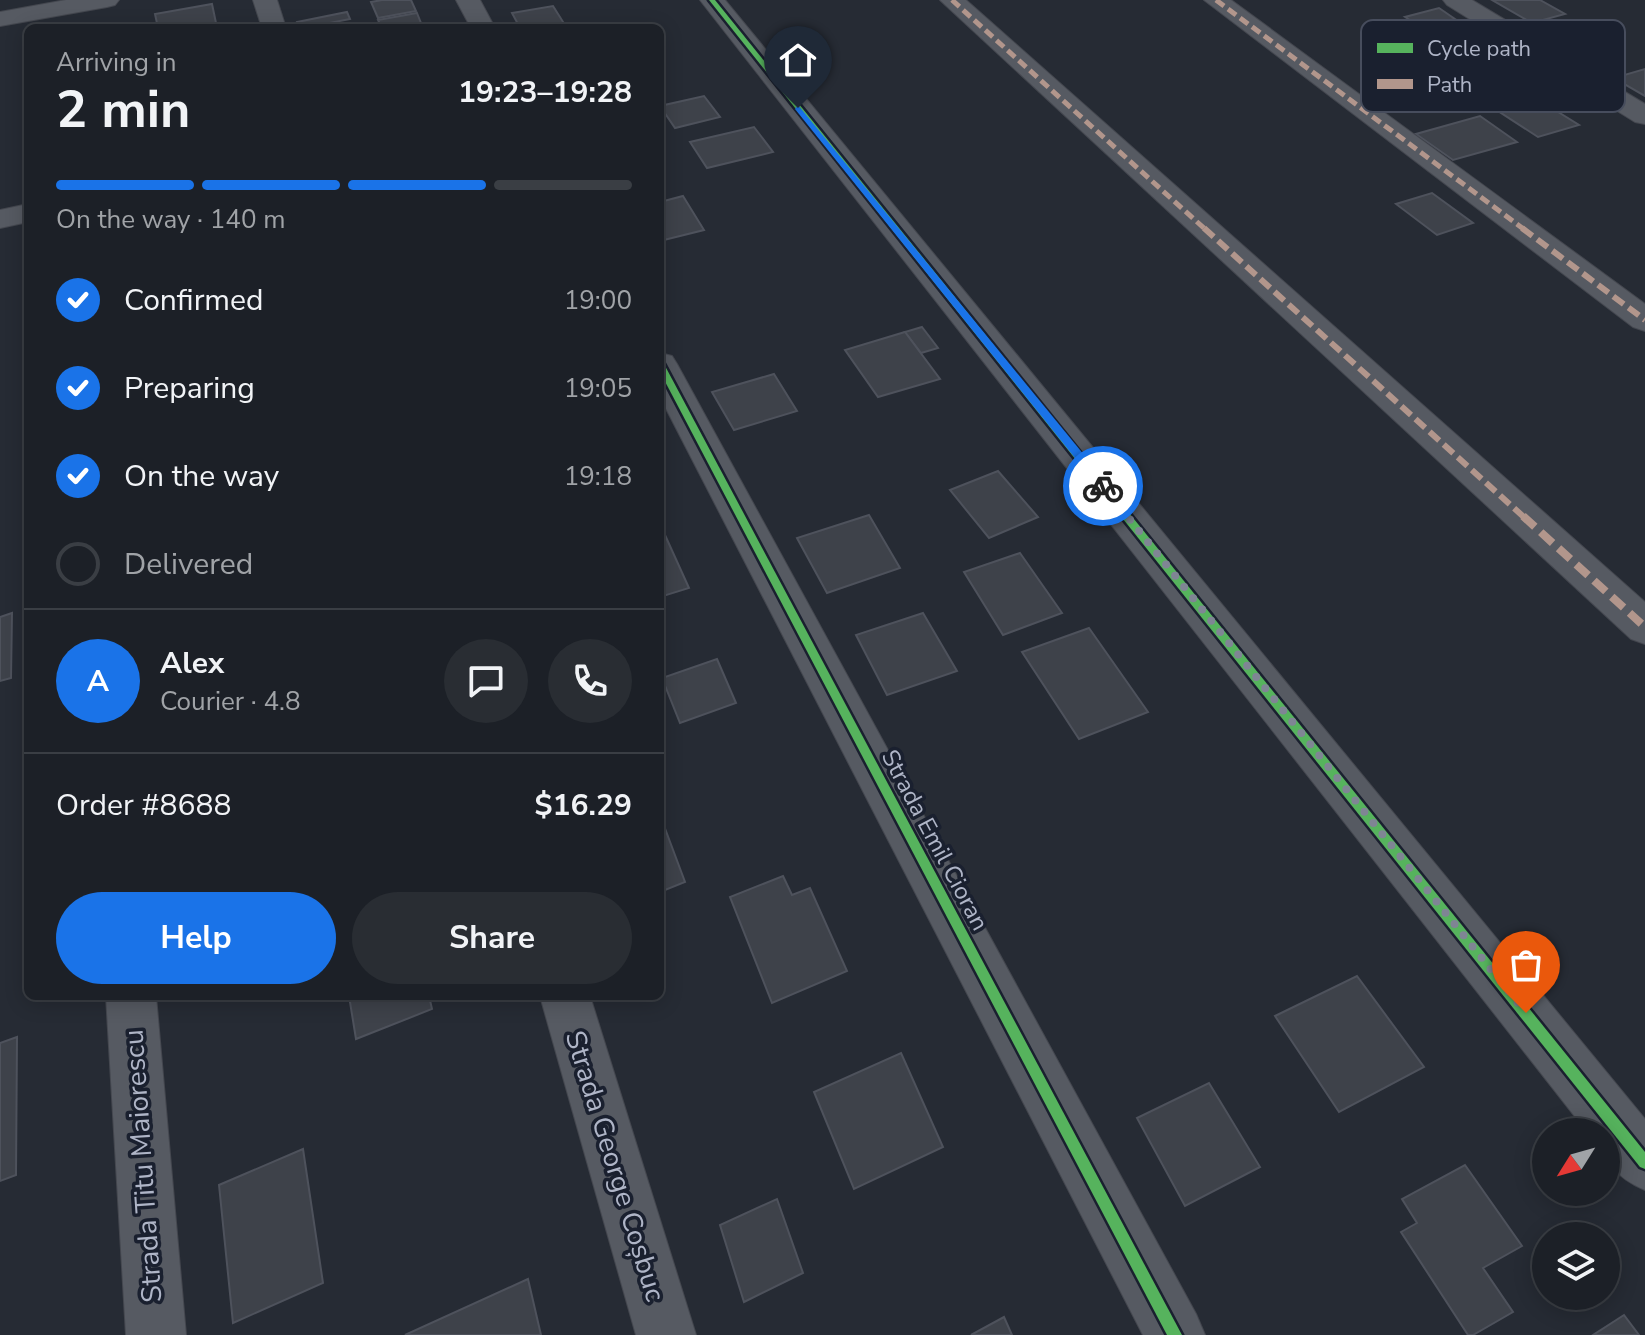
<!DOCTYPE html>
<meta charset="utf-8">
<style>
:root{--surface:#1c2027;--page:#292d33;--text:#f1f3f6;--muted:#a0a3a7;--line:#3a3e44;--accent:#1a73e8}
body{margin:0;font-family:"Nunito Sans",sans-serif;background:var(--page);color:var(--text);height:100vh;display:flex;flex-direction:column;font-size:30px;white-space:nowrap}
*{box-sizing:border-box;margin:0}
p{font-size:26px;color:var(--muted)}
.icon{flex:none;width:44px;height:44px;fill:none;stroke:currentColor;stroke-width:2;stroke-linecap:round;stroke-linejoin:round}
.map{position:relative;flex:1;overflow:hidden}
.sheet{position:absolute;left:24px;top:24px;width:640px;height:976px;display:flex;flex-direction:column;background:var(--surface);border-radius:12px;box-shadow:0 4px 20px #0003,0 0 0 2px var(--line)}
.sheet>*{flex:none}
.needle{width:52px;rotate:233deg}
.buttons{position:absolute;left:1532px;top:1118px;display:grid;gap:16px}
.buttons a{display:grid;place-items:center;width:88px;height:88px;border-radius:50%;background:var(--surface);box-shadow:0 4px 20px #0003,0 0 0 2px var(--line);font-size:40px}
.pin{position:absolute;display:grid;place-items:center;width:68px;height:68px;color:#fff;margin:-82px -34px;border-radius:50% 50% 50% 0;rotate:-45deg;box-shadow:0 0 8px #0007}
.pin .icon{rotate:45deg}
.courier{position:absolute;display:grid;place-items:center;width:80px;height:80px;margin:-40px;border:6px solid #1a73e8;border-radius:50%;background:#fff;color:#222;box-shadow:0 2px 10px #0007}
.head em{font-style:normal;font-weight:700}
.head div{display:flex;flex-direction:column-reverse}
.head{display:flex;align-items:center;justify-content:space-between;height:136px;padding:0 32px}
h1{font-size:52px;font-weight:700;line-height:60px}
.bar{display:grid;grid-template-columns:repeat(4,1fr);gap:12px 8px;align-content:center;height:96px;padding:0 32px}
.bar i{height:10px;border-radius:6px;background:var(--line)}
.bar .selected{background:var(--accent)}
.bar p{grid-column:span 4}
.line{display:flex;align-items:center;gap:20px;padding:0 32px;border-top:2px solid var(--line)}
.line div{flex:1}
.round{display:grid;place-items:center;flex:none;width:84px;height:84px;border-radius:42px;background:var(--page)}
ol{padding:0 32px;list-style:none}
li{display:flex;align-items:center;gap:24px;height:88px}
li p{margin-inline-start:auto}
li .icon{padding:8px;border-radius:50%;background:var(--accent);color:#fff;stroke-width:4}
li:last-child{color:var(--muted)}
li i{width:44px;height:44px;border:4px solid var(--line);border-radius:50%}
.button{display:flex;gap:16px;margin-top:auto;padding:16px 32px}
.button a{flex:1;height:92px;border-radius:48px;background:var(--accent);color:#fff;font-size:32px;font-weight:700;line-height:92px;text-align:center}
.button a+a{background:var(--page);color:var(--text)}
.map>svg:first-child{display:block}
</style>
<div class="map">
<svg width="1645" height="1335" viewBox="0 0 1645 1335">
<rect width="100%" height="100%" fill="#262b34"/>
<g fill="#3e424a" stroke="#4e525c" stroke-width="2">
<polygon points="382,0 411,0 416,11 378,18 371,2"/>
<polygon points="1492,0 1540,0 1565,14 1532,23"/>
<polygon points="212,4 216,23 191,28 158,28 155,14"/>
<polygon points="553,6 565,25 520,28 512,13"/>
<polygon points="1439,8 1455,19 1421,27 1405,17"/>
<polygon points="347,12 350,19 304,28 299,28 297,22"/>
<polygon points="417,13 423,28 382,28 378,20"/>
<polygon points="1645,69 1645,96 1614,78"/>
<polygon points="704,96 720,117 675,128 660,106"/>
<polygon points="1534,97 1579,125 1538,137 1495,109"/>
<polygon points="1480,116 1517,142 1453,160 1416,134"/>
<polygon points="754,127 773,152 707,168 690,142"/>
<polygon points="1432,193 1473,223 1437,235 1396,204"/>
<polygon points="683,196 704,230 660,241 660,202"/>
<polygon points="922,327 938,348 921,353 905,332"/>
<polygon points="905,332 940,379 878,397 845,350"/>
<polygon points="774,374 797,411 734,430 712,392"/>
<polygon points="998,471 1038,517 989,538 950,490"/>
<polygon points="869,515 900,568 827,593 797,538"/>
<polygon points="665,535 689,588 660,597 660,537"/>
<polygon points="1020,553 1062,613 1003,635 964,572"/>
<polygon points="12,613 11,678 0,681 0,617"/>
<polygon points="923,613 957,671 887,695 856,635"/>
<polygon points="1089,628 1148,712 1079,739 1022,652"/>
<polygon points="717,659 736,703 680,723 662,678"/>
<polygon points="660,815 685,882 660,892"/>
<polygon points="783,876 792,895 810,888 847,971 772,1003 730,897"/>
<polygon points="1357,976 1424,1067 1339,1112 1275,1016"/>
<polygon points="349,996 429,996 432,1009 356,1039"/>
<polygon points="17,1037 16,1175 0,1181 0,1043"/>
<polygon points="901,1053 943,1147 854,1189 814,1092"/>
<polygon points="1209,1083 1260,1167 1185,1206 1137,1118"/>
<polygon points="303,1149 323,1283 233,1323 219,1185"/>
<polygon points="1465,1165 1522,1246 1483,1268 1513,1312 1473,1335 1468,1335 1401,1232 1417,1223 1402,1199"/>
<polygon points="777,1199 803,1273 744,1302 720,1225"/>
<polygon points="528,1279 541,1335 405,1335"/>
<polygon points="1624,1315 1639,1335 1593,1335"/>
<polygon points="1004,1317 1012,1335 971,1335"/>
</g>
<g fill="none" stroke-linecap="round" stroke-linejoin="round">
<defs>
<g id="minor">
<polygon points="66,0 119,0 115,5 107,7 0,26 0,12"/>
<polygon points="253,0 277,0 286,28 262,28"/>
<polygon points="456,0 480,0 495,28 471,28"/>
<path d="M700,0H725L1645,1119V1190C1615,1177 1606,1164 1606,1132H1587Z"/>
<polygon points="940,0 966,0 1645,602 1645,644 1631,639"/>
<polygon points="1204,0 1231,0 1645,304 1645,331 1633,327"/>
<polygon points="1443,0 1472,0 1645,104 1645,124 1635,122 1447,5"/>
<polygon points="28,204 28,222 0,228 0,210"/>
<polygon points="660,353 672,356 677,364 1196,1314 1205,1335 1143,1335 660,397"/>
<polygon points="106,996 156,996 186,1335 126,1335"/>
<polygon points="540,996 590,996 696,1335 636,1335"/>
</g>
</defs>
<use href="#minor" stroke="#44474f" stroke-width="2"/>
<use href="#minor" fill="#565a62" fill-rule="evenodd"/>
<g stroke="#b2968c" stroke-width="5" stroke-dasharray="10 5" stroke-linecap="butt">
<polyline points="952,0 1206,230"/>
<polyline points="1216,0 1525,230"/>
</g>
<g stroke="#b2968c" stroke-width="6" stroke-dasharray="13 6" stroke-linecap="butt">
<polyline points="1204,228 1525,518"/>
<polyline points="1522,228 1645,320"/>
</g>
<polyline stroke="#b2968c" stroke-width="8" stroke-dasharray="16 8" stroke-linecap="butt" points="1523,516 1645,627"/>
<defs>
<g id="cycleway">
<polygon points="709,0 715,0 1645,1152 1645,1169 1640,1167"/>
<polygon points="660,361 664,364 1182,1335 1167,1335 660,372"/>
</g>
</defs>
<use href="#cycleway" stroke="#1a202f" stroke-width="5"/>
<use href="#cycleway" fill="#56b35d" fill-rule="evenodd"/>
</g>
<polygon fill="#1a73e8" points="798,105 1107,483 1107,488 1099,488 795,109"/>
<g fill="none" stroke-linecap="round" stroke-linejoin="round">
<polyline stroke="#7f8594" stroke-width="8" stroke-dasharray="0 14.4" points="1103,486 1526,1013"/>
</g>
<g text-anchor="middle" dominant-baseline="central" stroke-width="7" stroke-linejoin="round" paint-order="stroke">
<g font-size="24" fill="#afb5c7" stroke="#1a202f">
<text transform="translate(935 840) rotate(62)">Strada Emil Cioran</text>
</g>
<g font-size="28" fill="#afb5c7" stroke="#1a202f">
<text transform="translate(143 1166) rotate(-94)">Strada Titu Maiorescu</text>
<text transform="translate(615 1166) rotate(73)">Strada George Coșbuc</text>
</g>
</g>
<rect x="1361" y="20" width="264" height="92" rx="12" fill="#1a202f" stroke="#474d5d" stroke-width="2"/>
<rect x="1377" y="43" width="36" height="10" fill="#56b35d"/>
<rect x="1377" y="79" width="36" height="10" fill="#b2968c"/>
<g font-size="22" fill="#afb5c7">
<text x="1427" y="56">Cycle path</text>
<text x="1427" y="92">Path</text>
</g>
</svg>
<div class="buttons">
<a><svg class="needle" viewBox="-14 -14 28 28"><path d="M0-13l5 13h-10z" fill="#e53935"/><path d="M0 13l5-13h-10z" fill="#a0a3a7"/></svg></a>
<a><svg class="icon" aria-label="layers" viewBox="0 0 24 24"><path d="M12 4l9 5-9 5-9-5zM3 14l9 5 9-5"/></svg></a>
</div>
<div class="pin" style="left:1526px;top:1013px;background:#ea580c"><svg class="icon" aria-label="bag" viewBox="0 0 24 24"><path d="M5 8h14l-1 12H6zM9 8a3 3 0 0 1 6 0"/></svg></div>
<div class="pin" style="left:798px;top:108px;background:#1f2937"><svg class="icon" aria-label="home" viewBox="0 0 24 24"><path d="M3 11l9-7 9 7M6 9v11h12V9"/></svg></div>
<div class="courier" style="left:1103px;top:486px"><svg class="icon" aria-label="bike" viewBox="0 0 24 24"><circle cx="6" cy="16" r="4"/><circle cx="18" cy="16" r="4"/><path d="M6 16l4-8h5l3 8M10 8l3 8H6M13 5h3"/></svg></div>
<section class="sheet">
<div class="head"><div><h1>2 min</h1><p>Arriving in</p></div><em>19:23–19:28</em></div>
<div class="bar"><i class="selected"></i><i class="selected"></i><i class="selected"></i><i></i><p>On the way · 140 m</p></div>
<ol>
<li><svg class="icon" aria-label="check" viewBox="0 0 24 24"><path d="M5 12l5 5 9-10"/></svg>Confirmed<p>19:00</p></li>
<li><svg class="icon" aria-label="check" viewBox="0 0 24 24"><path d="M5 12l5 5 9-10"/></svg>Preparing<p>19:05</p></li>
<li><svg class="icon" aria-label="check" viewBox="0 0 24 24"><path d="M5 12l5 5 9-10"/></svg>On the way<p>19:18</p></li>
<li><i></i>Delivered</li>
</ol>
<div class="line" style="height:144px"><b class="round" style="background:var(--accent);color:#fff">A</b><div><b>Alex</b><p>Courier · 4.8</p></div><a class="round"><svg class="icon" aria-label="chat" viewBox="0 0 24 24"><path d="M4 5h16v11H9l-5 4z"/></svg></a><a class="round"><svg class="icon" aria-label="phone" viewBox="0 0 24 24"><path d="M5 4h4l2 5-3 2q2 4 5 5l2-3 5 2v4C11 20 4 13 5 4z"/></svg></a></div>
<div class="line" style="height:104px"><div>Order #8688</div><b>$16.29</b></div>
<div class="button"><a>Help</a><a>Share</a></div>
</section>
</div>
